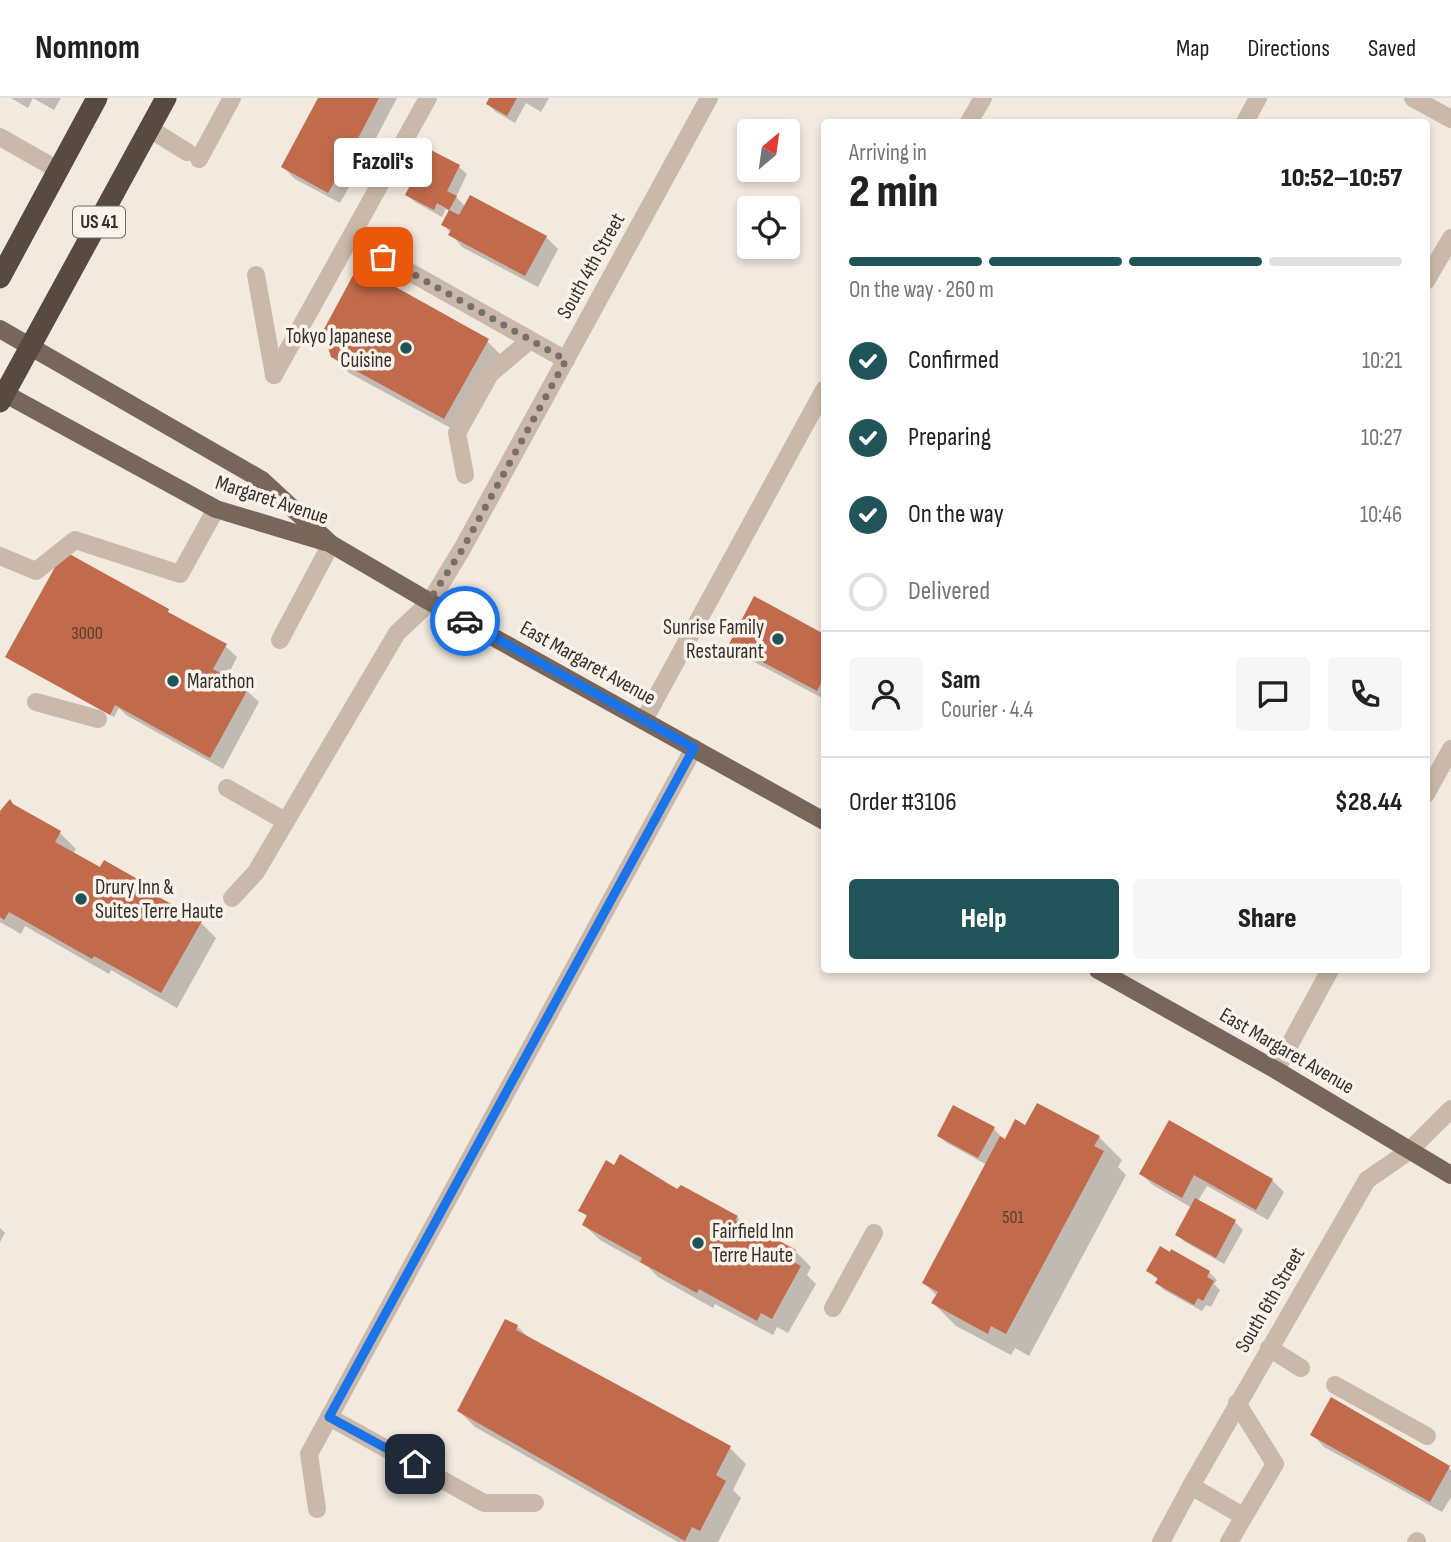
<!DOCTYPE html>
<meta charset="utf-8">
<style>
:root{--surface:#fff;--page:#f6f6f6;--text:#202124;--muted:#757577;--line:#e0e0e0;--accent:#205458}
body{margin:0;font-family:"Sofia Sans Condensed",sans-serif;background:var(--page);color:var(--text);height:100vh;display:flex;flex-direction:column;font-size:26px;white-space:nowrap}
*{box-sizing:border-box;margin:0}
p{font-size:23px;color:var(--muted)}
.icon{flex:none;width:38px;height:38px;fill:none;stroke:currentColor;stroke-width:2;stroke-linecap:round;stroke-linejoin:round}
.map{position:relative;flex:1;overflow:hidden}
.side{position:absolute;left:821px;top:21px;width:609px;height:854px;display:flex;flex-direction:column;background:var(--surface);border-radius:7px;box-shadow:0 4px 10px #0003}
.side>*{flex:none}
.needle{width:46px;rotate:29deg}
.tools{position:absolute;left:737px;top:21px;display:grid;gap:14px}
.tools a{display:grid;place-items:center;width:63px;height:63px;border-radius:7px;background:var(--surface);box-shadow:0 4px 10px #0003;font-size:35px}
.pin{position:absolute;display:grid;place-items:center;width:60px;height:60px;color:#fff;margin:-30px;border-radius:14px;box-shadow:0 4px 10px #0006}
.courier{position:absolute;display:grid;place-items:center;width:70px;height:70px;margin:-35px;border:5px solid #1a73e8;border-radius:50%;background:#fff;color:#222;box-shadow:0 2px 9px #0007}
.bubble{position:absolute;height:49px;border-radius:7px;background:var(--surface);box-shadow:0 4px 10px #0003;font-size:23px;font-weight:800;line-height:49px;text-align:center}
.head em{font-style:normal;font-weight:800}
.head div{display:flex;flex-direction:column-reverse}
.head{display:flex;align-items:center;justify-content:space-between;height:119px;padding:0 28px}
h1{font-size:46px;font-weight:800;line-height:52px}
.bar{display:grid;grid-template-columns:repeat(4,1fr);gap:10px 7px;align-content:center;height:84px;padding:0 28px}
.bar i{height:9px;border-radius:5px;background:var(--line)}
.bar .active{background:var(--accent)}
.bar p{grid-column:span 4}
.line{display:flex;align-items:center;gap:18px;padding:0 28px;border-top:2px solid var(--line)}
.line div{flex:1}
.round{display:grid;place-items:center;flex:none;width:74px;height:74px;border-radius:7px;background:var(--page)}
ol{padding:0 28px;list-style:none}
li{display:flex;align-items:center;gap:21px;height:77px}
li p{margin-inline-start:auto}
li .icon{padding:7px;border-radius:50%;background:var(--accent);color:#fff;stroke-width:4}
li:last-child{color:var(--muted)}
li i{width:38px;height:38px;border:4px solid var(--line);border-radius:50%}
.primary-button{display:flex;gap:14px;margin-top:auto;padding:14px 28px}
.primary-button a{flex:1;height:80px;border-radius:7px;background:var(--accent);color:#fff;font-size:28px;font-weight:800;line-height:80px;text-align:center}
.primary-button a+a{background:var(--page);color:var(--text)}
header{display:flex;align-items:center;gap:42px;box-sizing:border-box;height:98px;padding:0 35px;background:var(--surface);border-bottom:2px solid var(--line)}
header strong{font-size:33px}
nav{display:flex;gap:38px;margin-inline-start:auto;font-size:24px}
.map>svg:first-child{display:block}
</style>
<header>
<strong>Nomnom</strong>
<nav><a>Map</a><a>Directions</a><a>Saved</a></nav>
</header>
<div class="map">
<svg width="1451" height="1444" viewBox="0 0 1451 1444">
<rect width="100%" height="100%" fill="#f2e9df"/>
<g fill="#0003">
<polygon points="11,0 61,0 54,12 33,0 28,10"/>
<polygon points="320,0 397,0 366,59 371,65 358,88 352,84 340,105 295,81 283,69"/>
<polygon points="491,0 549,0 541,14 526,5 515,25 496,14 488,6"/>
<polygon points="430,54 459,69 467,76 456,99 466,109 546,139 558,151 538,189 462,149 444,127 450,114 446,111 442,119 415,104 407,97"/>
<polygon points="487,243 503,259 460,335 349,275 333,259"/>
<polygon points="755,501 824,538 824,601 743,558 731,546"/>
<polygon points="167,515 225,548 237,559 226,581 247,593 259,604 223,671 126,617 119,610 114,619 10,562"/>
<polygon points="15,709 60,735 76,751 73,756 100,772 140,785 153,797 200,824 216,840 177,910 111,872 109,876 25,828 21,836 0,824 0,716"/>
<polygon points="1170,1024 1272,1082 1284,1094 1268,1122 1207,1088 1198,1103 1235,1124 1243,1132 1224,1166 1185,1144 1177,1137 1192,1110 1153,1087 1141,1076"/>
<polygon points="1026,1029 1099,1039 1122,1062 1118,1069 1126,1077 1029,1258 1015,1250 1011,1257 956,1228 933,1205 937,1198 924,1185 987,1067 947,1045 939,1038 994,1031 1005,1043"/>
<polygon points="659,1083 737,1119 750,1133 795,1153 811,1169 807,1177 816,1186 788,1235 777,1229 773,1237 715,1206 713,1210 658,1179 648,1169 600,1142 584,1127 588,1120 581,1113"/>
<polygon points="0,1130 5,1135 0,1144"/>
<polygon points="1148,1173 1209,1174 1217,1182 1214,1186 1220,1192 1211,1209 1206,1207 1202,1213 1164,1192 1157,1185 1158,1182"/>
<polygon points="517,1228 531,1242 730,1350 746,1366 733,1392 741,1400 718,1444 678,1444 475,1329 459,1313"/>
<polygon points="1313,1337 1449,1370 1451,1372 1451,1399 1442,1414 1324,1349"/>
</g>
<g fill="#c26b4c">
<polygon points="318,0 379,0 354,48 360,51 346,77 340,74 328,95 281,69"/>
<polygon points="489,0 517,0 507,18 486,6"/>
<polygon points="429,51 460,67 447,93 457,98 449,112 437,105 434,112 405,97"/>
<polygon points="470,97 547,138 525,178 448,137 451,132 441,127 449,112 459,117"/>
<polygon points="358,168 489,241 444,321 331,259 323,233"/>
<polygon points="64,453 169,511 168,514 227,546 213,571 248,591 210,660 115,607 110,617 5,559"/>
<polygon points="754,498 824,536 824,579 817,593 729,546"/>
<polygon points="10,701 13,706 61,733 55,744 100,769 104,762 141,783 139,788 202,823 161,895 94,858 92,861 9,814 4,822 0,819 0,713"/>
<polygon points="1037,1005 1100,1038 1094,1048 1104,1053 1006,1236 991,1228 988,1236 931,1205 938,1194 922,1185 1000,1038 1005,1041 1015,1021 1025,1027"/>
<polygon points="953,1007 995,1029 978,1060 937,1038"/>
<polygon points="1169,1022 1273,1081 1256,1112 1194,1077 1182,1100 1139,1076"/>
<polygon points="620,1056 677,1091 681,1087 738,1118 735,1122 762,1137 765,1135 796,1152 790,1162 801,1168 772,1221 761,1215 757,1223 699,1191 697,1195 640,1164 642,1160 582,1127 587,1117 578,1113 606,1062 614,1067"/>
<polygon points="1195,1100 1236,1122 1216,1160 1175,1137"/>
<polygon points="1160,1148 1170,1154 1171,1151 1210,1173 1207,1179 1214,1183 1203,1203 1198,1200 1194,1207 1155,1185 1158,1180 1146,1173"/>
<polygon points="505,1221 518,1227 516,1232 731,1348 716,1377 726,1383 700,1433 692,1429 685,1443 457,1313"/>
<polygon points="1331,1299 1450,1368 1430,1404 1310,1337"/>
</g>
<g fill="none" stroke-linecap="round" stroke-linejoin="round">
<g stroke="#cab9ab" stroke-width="18">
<polyline points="1413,0 1451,21"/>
<polyline points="969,24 983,0"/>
<polyline points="1245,24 1258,0"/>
<polyline points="150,31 187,54"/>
<polyline points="0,39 58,72"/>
<polyline points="199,61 232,0"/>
<polyline points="383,159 566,262"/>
<polyline points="256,177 274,277"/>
<polyline points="1426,183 1451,140"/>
<polyline points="274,277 428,0"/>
<polyline points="465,377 457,335 490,276 530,242"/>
<polyline points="0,458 36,473 75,442 180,476 216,411"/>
<polyline points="280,542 331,446"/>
<polyline points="36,604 98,621"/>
<polyline points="644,622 824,292"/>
<polyline points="227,690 285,723"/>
<polyline points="1426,696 1451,651"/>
<polyline points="232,800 256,774 397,535 430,504 462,451 709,0"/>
<polyline points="1276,972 1330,872"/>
<polyline points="833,1210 874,1135"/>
<polyline points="1269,1250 1301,1270"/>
<polyline points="1335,1287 1427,1338"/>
<polyline points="329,1319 484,1405 535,1405"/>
<polyline points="1191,1388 1243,1418"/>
<polyline points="317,1411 309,1356 694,650"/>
<polyline points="1161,1444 1191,1388 1367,1082 1409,1053 1451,1011"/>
<polyline points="1229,1444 1275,1366 1237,1305"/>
<polyline points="1416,1444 1417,1443"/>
</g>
<g stroke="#79665b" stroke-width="18">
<polyline points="0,231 262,382 331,446 430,504 824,723"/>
<polyline points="0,293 216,411 325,444"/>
<polyline points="1098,872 1276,972 1451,1077"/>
</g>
<g stroke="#584941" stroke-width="21">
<polyline points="0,180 97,0"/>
<polyline points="0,304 166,0"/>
</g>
</g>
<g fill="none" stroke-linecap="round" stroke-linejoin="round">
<polyline stroke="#796f69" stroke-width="7" stroke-dasharray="0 12.6" points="383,159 566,262 462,452 429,503 465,523"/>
<polyline stroke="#1a73e8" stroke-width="9" points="415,1366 329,1319 694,650 465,523"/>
</g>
<g fill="#205458" stroke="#faf3eb" stroke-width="2.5">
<circle cx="406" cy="250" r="7"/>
<circle cx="778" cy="541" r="7"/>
<circle cx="173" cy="583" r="7"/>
<circle cx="81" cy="801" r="7"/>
<circle cx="698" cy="1145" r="7"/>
</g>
<g text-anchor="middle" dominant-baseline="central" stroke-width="7" stroke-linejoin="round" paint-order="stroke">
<g font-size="18" fill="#5a3d32">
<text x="87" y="535">3000</text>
<text x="1013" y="1119">501</text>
</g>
<rect fill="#faf3eb" stroke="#726964" stroke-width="2" x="73" y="108.5" width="52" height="31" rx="5"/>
<g font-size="19" font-weight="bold" fill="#382e2a">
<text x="99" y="124">US 41</text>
</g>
<g font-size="21" fill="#382e2a" stroke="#faf3eb">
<text transform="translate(591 168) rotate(-61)">South 4th Street</text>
<text transform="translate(272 402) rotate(18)">Margaret Avenue</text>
<text transform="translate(588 565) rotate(29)">East Margaret Avenue</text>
<text transform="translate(1287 953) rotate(30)">East Margaret Avenue</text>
<text transform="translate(1270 1202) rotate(-60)">South 6th Street</text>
</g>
<g font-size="21" fill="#382e2a" stroke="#faf3eb" text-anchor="start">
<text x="392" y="238" text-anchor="end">Tokyo Japanese<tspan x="392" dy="24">Cuisine</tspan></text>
<text x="764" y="529" text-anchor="end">Sunrise Family<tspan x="764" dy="24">Restaurant</tspan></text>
<text x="187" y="583">Marathon</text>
<text x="95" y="789">Drury Inn &amp;<tspan x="95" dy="24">Suites Terre Haute</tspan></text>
<text x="712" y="1133">Fairfield Inn<tspan x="712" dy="24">Terre Haute</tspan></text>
</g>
</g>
</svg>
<div class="tools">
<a><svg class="needle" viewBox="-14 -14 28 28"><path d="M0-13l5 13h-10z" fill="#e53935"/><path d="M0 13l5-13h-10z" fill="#757577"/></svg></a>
<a><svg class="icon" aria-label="locate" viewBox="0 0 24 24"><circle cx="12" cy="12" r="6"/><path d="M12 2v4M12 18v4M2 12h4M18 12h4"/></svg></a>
</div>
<div class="pin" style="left:383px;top:159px;background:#ea580c"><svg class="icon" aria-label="bag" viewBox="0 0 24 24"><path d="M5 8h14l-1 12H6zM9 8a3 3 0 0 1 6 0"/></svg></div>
<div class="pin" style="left:415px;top:1366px;background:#1f2937"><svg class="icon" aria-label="home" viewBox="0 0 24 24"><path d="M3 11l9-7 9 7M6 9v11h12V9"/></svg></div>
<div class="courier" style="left:465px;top:523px"><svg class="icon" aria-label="car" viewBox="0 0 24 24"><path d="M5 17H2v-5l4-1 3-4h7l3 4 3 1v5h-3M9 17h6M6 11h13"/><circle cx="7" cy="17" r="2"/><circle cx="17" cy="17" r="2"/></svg></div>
<div class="bubble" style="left:334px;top:40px;width:98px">Fazoli's</div>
<section class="side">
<div class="head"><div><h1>2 min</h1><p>Arriving in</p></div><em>10:52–10:57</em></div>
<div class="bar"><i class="active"></i><i class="active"></i><i class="active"></i><i></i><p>On the way · 260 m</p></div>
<ol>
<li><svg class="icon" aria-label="check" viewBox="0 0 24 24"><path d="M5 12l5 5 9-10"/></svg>Confirmed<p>10:21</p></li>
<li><svg class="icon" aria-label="check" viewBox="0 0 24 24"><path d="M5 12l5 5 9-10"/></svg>Preparing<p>10:27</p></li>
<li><svg class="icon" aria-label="check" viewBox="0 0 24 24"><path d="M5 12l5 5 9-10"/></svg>On the way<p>10:46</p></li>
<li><i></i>Delivered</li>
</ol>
<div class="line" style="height:126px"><a class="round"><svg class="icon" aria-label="person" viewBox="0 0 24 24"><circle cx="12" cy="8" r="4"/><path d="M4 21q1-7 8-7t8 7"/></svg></a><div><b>Sam</b><p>Courier · 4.4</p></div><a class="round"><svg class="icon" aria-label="chat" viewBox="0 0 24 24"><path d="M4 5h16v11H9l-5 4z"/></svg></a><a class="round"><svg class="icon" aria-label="phone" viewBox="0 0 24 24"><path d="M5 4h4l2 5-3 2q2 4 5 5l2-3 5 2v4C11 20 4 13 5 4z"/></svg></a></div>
<div class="line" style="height:91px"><div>Order #3106</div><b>$28.44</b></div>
<div class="primary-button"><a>Help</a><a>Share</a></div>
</section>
</div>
